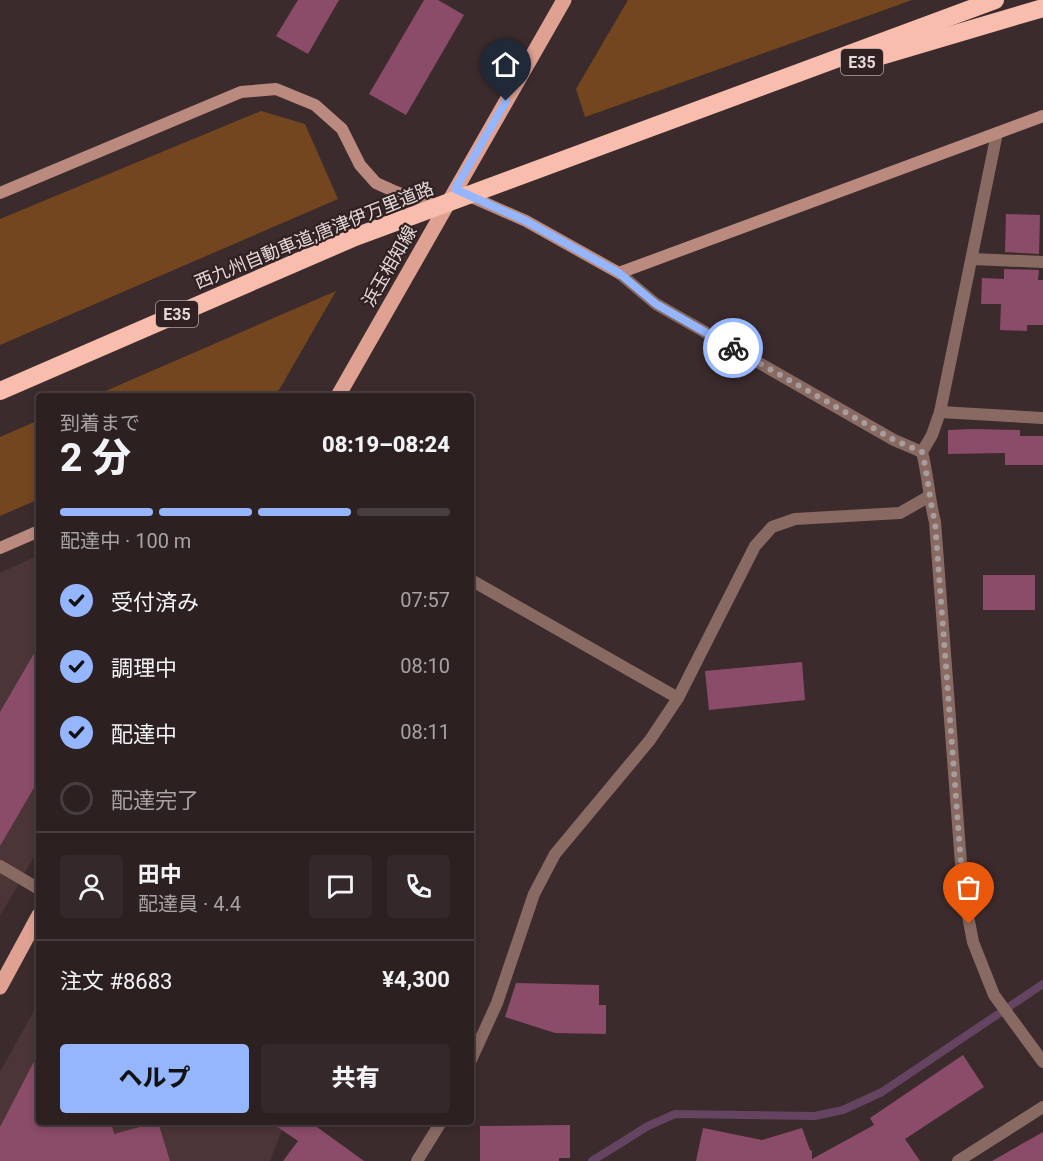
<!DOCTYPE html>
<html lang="ja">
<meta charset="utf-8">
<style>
:root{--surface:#2d2021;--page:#35282a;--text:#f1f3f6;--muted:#a7a3a5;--line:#483e3f;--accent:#95b6fd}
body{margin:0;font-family:Roboto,"Noto Sans JP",sans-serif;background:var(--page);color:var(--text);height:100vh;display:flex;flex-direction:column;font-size:22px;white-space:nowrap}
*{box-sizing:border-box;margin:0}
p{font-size:20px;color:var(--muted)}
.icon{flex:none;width:33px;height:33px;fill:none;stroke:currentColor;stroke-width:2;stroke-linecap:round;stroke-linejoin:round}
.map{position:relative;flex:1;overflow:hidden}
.sheet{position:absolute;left:36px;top:393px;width:438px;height:732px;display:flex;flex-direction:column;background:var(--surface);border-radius:6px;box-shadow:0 3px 9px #0003,0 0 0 2px var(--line)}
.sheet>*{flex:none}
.pin{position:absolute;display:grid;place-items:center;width:51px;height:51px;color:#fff;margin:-62px -26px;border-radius:50% 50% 50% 0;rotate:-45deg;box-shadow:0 0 6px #0007}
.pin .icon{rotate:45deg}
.courier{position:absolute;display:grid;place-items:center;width:60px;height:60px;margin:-30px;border:4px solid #95b6fd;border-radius:50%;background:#fff;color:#222;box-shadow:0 2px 8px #0007}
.overview em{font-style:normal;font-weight:800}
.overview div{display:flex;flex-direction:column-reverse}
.overview{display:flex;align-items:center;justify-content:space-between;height:102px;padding:0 24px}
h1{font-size:39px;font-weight:800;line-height:45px}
.bar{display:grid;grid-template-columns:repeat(4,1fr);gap:9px 6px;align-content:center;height:72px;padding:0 24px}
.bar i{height:8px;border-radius:4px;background:var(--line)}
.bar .active{background:var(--accent)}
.bar p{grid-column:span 4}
.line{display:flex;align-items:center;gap:15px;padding:0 24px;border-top:2px solid var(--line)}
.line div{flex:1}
.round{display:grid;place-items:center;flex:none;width:63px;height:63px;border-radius:6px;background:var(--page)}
ol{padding:0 24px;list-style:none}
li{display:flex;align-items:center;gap:18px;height:66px}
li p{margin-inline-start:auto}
li .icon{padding:6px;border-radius:50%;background:var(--accent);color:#111;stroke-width:4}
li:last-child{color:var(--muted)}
li i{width:33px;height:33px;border:3px solid var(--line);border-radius:50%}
.action{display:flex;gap:12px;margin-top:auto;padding:12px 24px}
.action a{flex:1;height:69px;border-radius:6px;background:var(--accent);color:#111;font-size:24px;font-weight:800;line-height:69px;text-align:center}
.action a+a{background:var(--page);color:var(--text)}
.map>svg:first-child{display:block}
</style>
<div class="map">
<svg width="1043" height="1161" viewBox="0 0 1043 1161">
<rect width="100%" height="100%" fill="#3c2b2c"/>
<g fill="#4c3537">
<polygon points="39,555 39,848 0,916 0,573"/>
<polygon points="39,1002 39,1122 285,1122 270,1161 0,1161 0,1072"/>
</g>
<g fill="#744620">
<polygon points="628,0 912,0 585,117 576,89"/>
<polygon points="261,111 305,124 338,199 0,345 0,219"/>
<polygon points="336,291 279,390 265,396 94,396"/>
<polygon points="39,420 39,499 0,516 0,437"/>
</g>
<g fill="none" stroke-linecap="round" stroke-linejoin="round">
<polyline stroke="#654461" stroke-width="8" points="592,1161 648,1126 675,1114 815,1116 843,1110 882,1092 1043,984"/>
</g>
<g fill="#8a4c68">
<polygon points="298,0 339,0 308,54 276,36"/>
<polygon points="424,0 438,0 464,15 406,115 369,94"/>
<polygon points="1006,214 1040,215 1039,254 1005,252"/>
<polygon points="1004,269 1039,270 1038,280 1043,280 1043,325 1027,325 1027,331 1000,330 1001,304 981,304 982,278 1004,279"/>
<polygon points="973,429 1020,430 1020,436 1043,436 1043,465 1005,465 1005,453 948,454 948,430"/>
<rect x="983" y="575" width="52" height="35"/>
<polygon points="39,645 39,779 0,846 0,712"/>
<polygon points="802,662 805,700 709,710 705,671"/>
<polygon points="516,983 599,985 599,1005 606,1005 606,1034 555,1033 505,1017"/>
<polygon points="39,1052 39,1122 111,1122 114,1134 158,1122 170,1161 0,1161 0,1127"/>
<polygon points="963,1055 984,1087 905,1139 920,1161 696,1161 703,1128 762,1140 802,1128 810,1150 812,1151 812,1159 874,1125 870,1118"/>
<polygon points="270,1122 310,1122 364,1161 283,1161 298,1141"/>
<polygon points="570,1125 570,1158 559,1158 559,1161 480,1161 480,1126"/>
<polygon points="1043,1132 1043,1161 992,1161"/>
</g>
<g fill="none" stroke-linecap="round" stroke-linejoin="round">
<g stroke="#886a62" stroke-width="12">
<path d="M997,133L940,412L932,435L922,452C928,475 929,499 935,522L963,890L973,942L994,995L1043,1062"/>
<polyline points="972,259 1043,262"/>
<polyline points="619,273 656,304 894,440 922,452"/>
<polyline points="940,412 1043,418"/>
<polyline points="471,580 678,698"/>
<polyline points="0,866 39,889"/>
<polyline points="471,1060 497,1003 534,894 555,854 650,740 678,698 755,546 772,527 795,519 900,513 928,497"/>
<polyline points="417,1161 441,1122"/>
<polyline points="958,1161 1043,1107"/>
</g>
<g stroke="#b98a7d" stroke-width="12">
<polyline points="0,193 241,92 276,89 315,105 342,129 360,165 376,183 396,192 439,207"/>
<polyline points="467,195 526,221 619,273 1043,116"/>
<polyline points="0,548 39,531"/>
</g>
<g stroke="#dfa292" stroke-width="15">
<polyline points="338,396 564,0"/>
<polyline points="0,987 39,915"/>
</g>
<g stroke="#f8bdad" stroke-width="18">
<polyline points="850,65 1043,8"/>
<polyline points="0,391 355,237 995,0"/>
</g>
</g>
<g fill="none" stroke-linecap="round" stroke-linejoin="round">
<path stroke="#a99c9c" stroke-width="6" stroke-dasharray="0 10.8" d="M733,348L894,440L922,452C928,475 929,499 935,522L963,890L969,924"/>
<polyline stroke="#95b6fd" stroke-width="8" points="506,101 455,189 526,221 619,273 656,304 733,348"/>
</g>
<g text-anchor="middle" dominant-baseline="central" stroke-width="4.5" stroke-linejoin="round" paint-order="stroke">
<g fill="#312122" stroke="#aea2a2" stroke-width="1.5">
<rect x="841" y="49" width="42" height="26" rx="4.5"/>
<rect x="156" y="301" width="42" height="26" rx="4.5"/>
</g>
<g font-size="16" font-weight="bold" fill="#e4d9d9">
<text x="862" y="62">E35</text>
<text x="177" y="314">E35</text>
</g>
<g font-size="18" fill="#e4d9d9" stroke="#312122">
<text transform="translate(314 235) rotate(-22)">西九州自動車道;唐津伊万里道路</text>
<text transform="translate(389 266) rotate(-60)">浜玉相知線</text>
</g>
</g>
</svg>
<div class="pin" style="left:969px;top:924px;background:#ea580c"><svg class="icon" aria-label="bag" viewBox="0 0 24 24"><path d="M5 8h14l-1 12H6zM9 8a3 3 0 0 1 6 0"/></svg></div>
<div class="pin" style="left:506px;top:101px;background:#1f2937"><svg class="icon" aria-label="home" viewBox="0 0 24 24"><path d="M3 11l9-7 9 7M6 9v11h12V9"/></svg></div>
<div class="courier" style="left:733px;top:348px"><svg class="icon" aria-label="bike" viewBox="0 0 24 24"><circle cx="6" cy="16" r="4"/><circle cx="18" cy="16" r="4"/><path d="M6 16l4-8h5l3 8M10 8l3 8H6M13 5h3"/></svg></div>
<section class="sheet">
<div class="overview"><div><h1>2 分</h1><p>到着まで</p></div><em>08:19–08:24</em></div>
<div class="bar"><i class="active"></i><i class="active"></i><i class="active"></i><i></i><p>配達中 · 100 m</p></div>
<ol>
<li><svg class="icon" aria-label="check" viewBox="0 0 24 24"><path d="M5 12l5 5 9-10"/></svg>受付済み<p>07:57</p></li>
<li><svg class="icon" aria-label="check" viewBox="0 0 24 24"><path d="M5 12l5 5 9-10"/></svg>調理中<p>08:10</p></li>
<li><svg class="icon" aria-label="check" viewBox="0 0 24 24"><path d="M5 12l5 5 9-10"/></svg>配達中<p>08:11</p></li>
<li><i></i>配達完了</li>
</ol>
<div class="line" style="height:108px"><a class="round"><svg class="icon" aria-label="person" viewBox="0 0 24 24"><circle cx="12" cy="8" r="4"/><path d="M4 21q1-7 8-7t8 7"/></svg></a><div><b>田中</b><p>配達員 · 4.4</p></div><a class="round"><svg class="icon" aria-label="chat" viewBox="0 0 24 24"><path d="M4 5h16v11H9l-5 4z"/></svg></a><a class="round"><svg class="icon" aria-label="phone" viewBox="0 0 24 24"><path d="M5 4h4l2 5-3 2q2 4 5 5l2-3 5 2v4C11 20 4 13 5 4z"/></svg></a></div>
<div class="line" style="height:78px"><div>注文 #8683</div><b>¥4,300</b></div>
<div class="action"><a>ヘルプ</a><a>共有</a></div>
</section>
</div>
